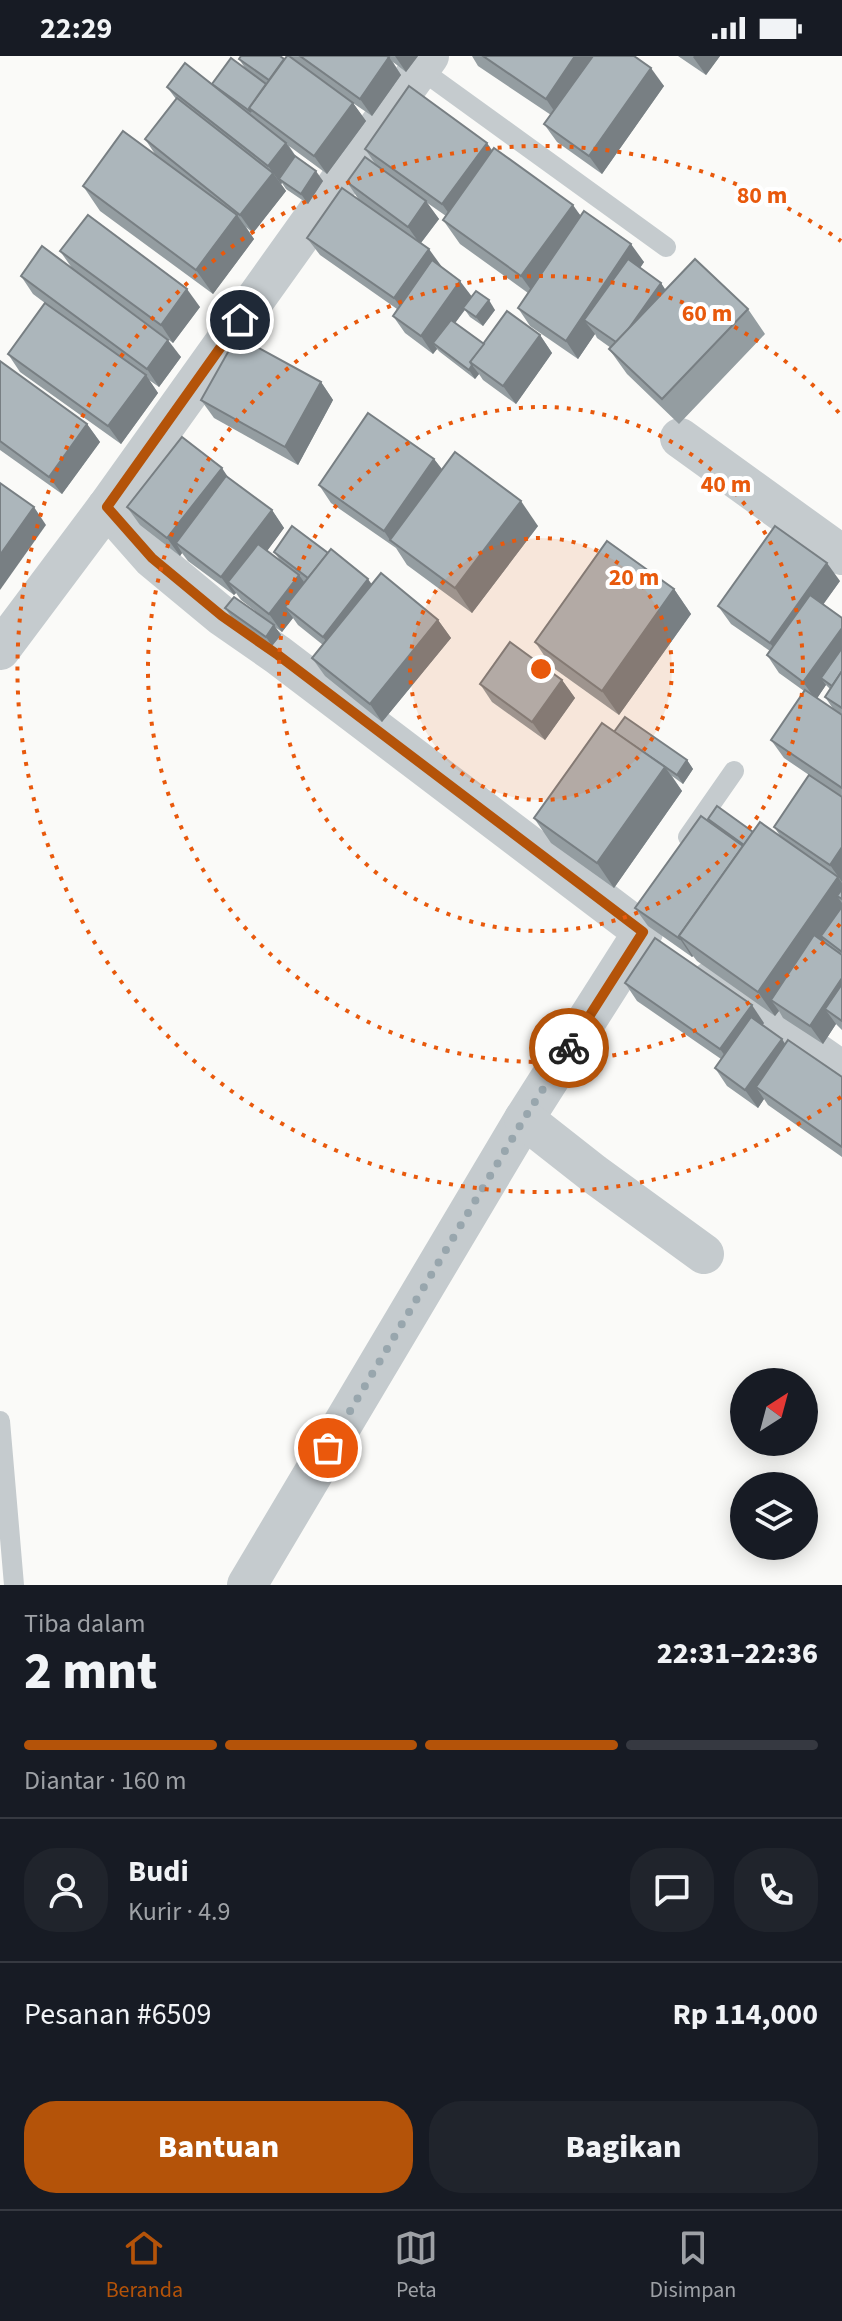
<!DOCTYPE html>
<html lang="id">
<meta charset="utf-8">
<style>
:root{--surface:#171b24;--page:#20242c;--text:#f1f3f6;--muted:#9ea1a6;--line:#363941;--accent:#b45309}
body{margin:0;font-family:"Source Sans 3",sans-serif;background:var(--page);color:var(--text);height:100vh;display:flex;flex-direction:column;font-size:30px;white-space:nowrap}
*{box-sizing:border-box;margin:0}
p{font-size:26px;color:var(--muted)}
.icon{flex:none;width:44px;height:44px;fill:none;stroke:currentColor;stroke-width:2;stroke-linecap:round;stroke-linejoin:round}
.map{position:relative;height:1529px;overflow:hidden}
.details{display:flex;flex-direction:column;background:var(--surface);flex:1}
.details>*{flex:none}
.needle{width:52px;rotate:36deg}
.tools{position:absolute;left:730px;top:1312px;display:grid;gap:16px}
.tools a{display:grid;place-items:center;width:88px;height:88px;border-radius:50%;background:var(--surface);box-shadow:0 4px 20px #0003;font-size:40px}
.pin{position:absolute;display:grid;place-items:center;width:68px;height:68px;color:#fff;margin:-34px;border:4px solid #fff;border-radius:50%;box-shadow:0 2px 8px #0007}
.courier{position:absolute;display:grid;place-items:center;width:80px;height:80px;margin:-40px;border:6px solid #b45309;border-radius:50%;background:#fff;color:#222;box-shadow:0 2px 10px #0007}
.head em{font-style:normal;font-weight:800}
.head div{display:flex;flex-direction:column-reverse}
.head{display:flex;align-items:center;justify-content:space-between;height:136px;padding:0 24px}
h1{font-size:52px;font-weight:800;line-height:60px}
.bar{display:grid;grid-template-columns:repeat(4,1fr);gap:12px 8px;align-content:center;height:96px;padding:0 24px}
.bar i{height:10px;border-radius:6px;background:var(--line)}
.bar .active{background:var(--accent)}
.bar p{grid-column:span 4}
.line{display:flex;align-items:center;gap:20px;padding:0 24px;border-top:2px solid var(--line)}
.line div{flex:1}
.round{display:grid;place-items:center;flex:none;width:84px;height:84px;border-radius:32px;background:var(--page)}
.action{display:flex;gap:16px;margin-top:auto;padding:16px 24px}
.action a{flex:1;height:92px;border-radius:32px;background:var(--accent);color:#fff;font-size:32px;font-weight:800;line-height:92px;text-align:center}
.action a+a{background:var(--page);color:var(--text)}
.status{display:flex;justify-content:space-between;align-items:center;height:56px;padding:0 40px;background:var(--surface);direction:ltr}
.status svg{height:22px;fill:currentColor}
.tabs{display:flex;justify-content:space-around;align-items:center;height:112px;border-top:2px solid var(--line);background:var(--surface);font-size:22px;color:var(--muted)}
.tabs a{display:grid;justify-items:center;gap:4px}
.tabs .active{color:var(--accent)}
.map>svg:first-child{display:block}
</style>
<div class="status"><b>22:29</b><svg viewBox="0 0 49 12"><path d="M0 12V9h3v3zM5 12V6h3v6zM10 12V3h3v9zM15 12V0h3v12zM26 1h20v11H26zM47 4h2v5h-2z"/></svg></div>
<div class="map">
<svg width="842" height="1529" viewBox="0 0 842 1529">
<rect width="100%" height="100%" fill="#fafaf8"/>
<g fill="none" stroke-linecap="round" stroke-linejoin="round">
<g stroke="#c5cbce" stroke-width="20">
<polyline points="420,13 666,191"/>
<polyline points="688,781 734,715"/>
<polyline points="0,1365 14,1529"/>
</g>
<g stroke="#c5cbce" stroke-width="40">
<polyline points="680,382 842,499"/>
<polyline points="107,451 152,502 222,560 278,599 643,876 524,1063 247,1529"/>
<polyline points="0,594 107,451 429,0"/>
<polyline points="712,924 842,1015"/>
<polyline points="524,1063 594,1118 704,1198"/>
</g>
</g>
<g fill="#949da1" fill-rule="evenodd">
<polygon points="286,0 418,0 406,16 393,6 401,19 372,60 353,47 366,65 327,118 289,90 297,102 323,125 308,148 286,133 282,127 281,128 286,135 253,177 246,171 254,183 213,238 100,155 83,130 155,98 145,83 176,43 167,31 213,29 245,12 239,3 284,3"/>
<polygon points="472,0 634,0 664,30 602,118 557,86 544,68 551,59 478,10"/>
<polygon points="678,0 720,0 706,19"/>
<polygon points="365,93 492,94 644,206 640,212 661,227 665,234 748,253 765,278 679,368 627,318 609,293 611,292 597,282 595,278 578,303 530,270 518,252 528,237 460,188 443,164 446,160 426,146 439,163 421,187 442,211 471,241 495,254 483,270 470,261 465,254 455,267 484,288 540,279 552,297 516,348 483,324 479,318 475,323 440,296 437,293 433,298 405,277 393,260 397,253 320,199 307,182 359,144 347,126 376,109"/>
<polygon points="60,195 200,251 173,287 130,255 181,301 159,331 149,324 158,337 121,388 20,316 8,298 45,247 33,238 21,220 72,212"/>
<polygon points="0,305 87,368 100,386 62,438 0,394"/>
<polygon points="321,326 333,344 298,409 214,362 201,344"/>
<polygon points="434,403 442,413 538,470 472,557 407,509 396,492 331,447 319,429"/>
<polygon points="230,423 272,454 284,472 267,495 280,504 274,496 372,528 438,564 451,582 382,666 325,620 312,602 323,589 298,569 293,562 282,576 275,571 281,579 272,590 232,562 225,552 263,561 241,544 236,537 234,539 188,505 182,497 180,500 140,469 127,451"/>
<path d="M840,525L823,548L842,562V974L836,968L823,988L783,962L779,955L775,960L697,905L693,900L692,901L648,870L635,852L710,767L708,763L753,776L781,781L774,771L809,719L784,702L771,684L804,635L779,617L767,599L770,595L731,568L718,550ZM826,629L830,633L825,641L834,654L817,642Z"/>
<polygon points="674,533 691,558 619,659 552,611 535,586"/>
<polygon points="562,624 575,642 545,684 492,646 480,628"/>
<polygon points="614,676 687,704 693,713 683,728 672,720 682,735 614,832 551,787 534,762"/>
<polygon points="625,927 764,967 762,969 785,988 842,1021 842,1101 768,1049 764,1043 758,1052 727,1030 715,1012 721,1003 637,945"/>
</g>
<g fill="#787f83">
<polygon points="395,0 418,0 406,16"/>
<polygon points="575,0 609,0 563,68 546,43"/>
<polygon points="694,0 720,0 706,19 693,1"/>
<polygon points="389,1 401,19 372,60 360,43"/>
<polygon points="651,12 664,30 602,118 589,100"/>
<polygon points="353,47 366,65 327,118 314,100"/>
<polygon points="286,87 299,105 279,123 282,127 281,128 268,110"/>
<polygon points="487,87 499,104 455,166 442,148"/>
<polygon points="316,115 323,125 308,148 301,138"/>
<polygon points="273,117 286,135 253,177 240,159"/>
<polygon points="426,145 439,163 420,188 408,171"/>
<polygon points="573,149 590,173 539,245 521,220"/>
<polygon points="237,159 254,183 213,238 196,214"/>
<polygon points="631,188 644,206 598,273 584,264 595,278 578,303 566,285"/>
<polygon points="429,193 442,211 407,260 394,242"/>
<polygon points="460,225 473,242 438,291 433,287 437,293 433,298 421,280"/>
<polygon points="661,227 673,245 618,287"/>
<polygon points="187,233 200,251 173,287 161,269"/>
<polygon points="489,244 495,254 483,270 476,261"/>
<polygon points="540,279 552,297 516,348 503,330"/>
<polygon points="168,284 181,301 159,331 147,313"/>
<polygon points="472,309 479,318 475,323 469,314"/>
<polygon points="146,319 158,337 121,388 108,370"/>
<polygon points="321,326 333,344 298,409 285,391"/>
<polygon points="87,368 100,386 62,438 49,421"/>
<polygon points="434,403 447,420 390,484 384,475"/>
<polygon points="222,412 234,430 176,487 182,497 180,500 167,482"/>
<polygon points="521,445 538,470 472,557 455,532"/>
<polygon points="34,451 46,469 0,534 0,499"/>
<polygon points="272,454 284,472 238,534 228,526 236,537 234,539 221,521"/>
<polygon points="827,507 840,525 783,605 770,587"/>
<polygon points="299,519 312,537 285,551 293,562 282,576 269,558"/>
<polygon points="368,523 381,541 335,599 323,581"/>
<polygon points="674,533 691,558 619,659 602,635"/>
<polygon points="438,564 451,582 382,666 370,648"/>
<polygon points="274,569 281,579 272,590 266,581"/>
<polygon points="842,572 842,607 821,622 826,629 816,644 803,626"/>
<polygon points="562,624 575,642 545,684 532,666"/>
<polygon points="687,704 693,713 683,728 677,719"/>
<polygon points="665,711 682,735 614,832 597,807"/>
<polygon points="842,791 842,826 830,809"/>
<polygon points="838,821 842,827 842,843 837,840 842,847 842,865 821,880 826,887 771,944 779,955 775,960 758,936"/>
<polygon points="681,882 693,900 692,901 680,883"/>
<polygon points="842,922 842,959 825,953 836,968 823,988 810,970"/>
<polygon points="752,949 764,967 733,1011 720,993"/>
<polygon points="782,983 794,1001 756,1031 764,1043 758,1052 745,1034"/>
</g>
<g fill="#acb6bb" stroke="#787f83" stroke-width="2">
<polygon points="241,0 280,0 284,3 269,24 239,3"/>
<polygon points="287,0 289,0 353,47 314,100 249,52"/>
<polygon points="300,0 387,0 389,1 360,43"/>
<polygon points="483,0 575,0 546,43"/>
<polygon points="593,0 634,0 651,12 589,100 544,68"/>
<polygon points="231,2 266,28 249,52 251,56 212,28"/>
<polygon points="185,7 286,87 268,110 167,31"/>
<polygon points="409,30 487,87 442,148 365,93"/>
<polygon points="177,42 273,117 240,159 145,83"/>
<polygon points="123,75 237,159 196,214 83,130"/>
<polygon points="494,92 573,149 521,220 443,164"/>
<polygon points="295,100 316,115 301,138 279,123"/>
<polygon points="365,101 426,145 408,171 347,126"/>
<polygon points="342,132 429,193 394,242 307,182"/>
<polygon points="584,155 631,188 566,285 518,252"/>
<polygon points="88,159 187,233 161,269 60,195"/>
<polygon points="42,190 168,284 147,313 21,220"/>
<polygon points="628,203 661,227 627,275 616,286 584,264"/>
<polygon points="695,203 748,253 662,343 609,293"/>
<polygon points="432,204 460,225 421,280 393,260"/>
<polygon points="476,235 489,244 476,261 463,252"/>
<polygon points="45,247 146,319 108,370 8,298"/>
<polygon points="507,255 540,279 503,330 470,306"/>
<polygon points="451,264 484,288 470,306 472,309 469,314 433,287"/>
<polygon points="237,280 321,326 285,391 201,344"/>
<polygon points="0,305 87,368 49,421 0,385"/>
<polygon points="368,357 434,403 384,475 319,429"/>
<polygon points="182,381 222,412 167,482 127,451"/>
<polygon points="455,396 521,445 455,532 390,484"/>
<polygon points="226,420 272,454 221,521 176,487"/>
<polygon points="0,427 34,451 0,499"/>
<polygon points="292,470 328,497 308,522 274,496"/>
<polygon points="775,470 827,507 770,587 718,550"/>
<polygon points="607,485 674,533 602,635 535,586"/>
<polygon points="258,488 299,519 269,558 228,526"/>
<polygon points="331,493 368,523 323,581 285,551"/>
<polygon points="381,517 438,564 370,648 312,602"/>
<polygon points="810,539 842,562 842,572 803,626 767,599"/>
<polygon points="234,541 274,569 266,581 225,552"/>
<polygon points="510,586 562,624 532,666 480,628"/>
<polygon points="842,592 842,615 832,630 821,622"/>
<polygon points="842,615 842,652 825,641"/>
<polygon points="805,634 842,659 842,732 771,684"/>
<polygon points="625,661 687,704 677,719 614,676"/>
<polygon points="602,667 665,711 597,807 534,762"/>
<polygon points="809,719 842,741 842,791 830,809 774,771"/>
<polygon points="717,750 753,776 744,789 708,763"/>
<polygon points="701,760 743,790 679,880 681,882 680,883 635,852"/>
<polygon points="760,766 838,821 758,936 679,880"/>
<polygon points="842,833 842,843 837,840"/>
<polygon points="841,852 842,852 842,896 821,880"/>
<polygon points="814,879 842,899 842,922 810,970 771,944"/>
<polygon points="655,882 752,949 720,993 625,927"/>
<polygon points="842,928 842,965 825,953"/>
<polygon points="751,961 782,983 745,1034 715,1012"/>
<polygon points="788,984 842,1021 842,1091 756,1031"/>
</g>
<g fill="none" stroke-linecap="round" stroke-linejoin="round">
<polyline stroke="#98a6ad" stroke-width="8" stroke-dasharray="0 14.4" points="328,1392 524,1063 569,992"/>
<polyline stroke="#b45309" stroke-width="10" points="240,264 107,451 152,502 222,560 278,599 643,876 569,992"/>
</g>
<circle cx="541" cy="613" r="131" fill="#e8590c" fill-opacity=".12"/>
<g fill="none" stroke="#e8590c" stroke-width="4" stroke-dasharray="4 8">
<circle cx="541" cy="613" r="131"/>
<circle cx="541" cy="613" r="262"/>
<path d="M840 868A393 393 0 1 1 840 358"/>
<path d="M841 1041A523 523 0 1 1 841 185"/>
</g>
<circle cx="541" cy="613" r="12" fill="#e8590c" stroke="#fff" stroke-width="4"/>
<g font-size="24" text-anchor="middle" font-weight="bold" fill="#e8590c" stroke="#fff" stroke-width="8" stroke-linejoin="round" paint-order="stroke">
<text x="762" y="147">80 m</text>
<text x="707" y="265">60 m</text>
<text x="726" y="436">40 m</text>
<text x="634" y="529">20 m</text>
</g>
</svg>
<div class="tools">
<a><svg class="needle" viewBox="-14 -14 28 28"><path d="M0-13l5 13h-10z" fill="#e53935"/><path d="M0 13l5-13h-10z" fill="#9ea1a6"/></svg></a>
<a><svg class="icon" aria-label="layers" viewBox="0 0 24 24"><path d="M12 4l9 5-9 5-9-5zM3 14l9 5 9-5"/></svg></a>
</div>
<div class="pin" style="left:328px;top:1392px;background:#ea580c"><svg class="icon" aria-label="bag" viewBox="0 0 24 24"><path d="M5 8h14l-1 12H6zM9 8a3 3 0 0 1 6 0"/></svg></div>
<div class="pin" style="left:240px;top:264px;background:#1f2937"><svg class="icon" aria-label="home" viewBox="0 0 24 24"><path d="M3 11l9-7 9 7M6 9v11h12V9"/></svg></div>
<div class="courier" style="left:569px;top:992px"><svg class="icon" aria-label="bike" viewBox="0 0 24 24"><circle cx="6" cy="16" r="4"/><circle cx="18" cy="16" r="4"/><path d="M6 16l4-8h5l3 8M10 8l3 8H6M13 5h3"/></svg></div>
</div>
<section class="details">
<div class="head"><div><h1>2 mnt</h1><p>Tiba dalam</p></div><em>22:31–22:36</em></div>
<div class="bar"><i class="active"></i><i class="active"></i><i class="active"></i><i></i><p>Diantar · 160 m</p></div>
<div class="line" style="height:144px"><a class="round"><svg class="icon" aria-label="person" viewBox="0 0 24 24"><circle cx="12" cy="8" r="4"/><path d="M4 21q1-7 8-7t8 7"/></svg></a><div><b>Budi</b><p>Kurir · 4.9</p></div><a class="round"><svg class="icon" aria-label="chat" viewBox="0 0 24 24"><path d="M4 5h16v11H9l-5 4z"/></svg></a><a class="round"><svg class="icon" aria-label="phone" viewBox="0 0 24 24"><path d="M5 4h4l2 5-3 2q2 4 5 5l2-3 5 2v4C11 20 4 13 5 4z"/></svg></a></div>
<div class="line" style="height:104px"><div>Pesanan #6509</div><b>Rp 114,000</b></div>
<div class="action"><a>Bantuan</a><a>Bagikan</a></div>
</section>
<nav class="tabs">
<a class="active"><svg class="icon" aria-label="home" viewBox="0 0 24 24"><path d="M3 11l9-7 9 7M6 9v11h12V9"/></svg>Beranda</a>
<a><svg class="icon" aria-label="map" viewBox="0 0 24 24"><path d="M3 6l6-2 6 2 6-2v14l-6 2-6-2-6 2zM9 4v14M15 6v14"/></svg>Peta</a>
<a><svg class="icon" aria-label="saved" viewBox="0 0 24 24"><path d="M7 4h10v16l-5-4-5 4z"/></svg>Disimpan</a>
</nav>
